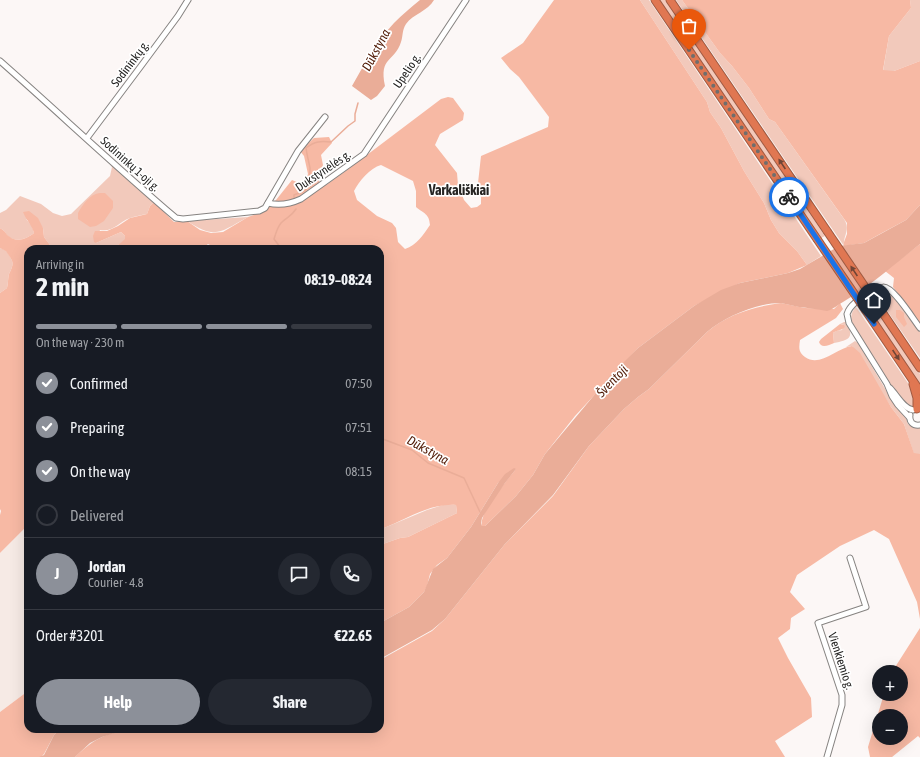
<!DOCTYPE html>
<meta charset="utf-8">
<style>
:root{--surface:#171b24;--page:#242831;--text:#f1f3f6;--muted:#9ea1a6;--line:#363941;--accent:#8c9099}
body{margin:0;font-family:"Asap Condensed",sans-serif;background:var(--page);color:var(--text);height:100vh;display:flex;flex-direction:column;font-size:15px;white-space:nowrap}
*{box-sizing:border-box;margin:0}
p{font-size:13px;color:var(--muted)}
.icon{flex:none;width:22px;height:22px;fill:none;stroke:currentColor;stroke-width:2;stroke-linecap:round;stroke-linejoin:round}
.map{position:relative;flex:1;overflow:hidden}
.drawer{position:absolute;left:24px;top:245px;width:360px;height:488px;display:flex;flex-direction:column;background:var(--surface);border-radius:12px;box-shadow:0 4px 16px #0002}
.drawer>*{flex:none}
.tools{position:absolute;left:872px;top:665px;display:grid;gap:8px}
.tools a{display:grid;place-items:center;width:36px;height:36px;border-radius:50%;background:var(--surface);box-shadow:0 4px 16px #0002;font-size:20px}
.pin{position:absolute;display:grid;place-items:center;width:34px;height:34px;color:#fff;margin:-41px -17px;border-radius:50% 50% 50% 0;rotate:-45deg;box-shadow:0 0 4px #0007}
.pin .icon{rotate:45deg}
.courier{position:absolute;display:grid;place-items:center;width:40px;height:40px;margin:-20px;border:3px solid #1a73e8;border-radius:50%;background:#fff;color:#222;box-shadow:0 1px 5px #0007}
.headline em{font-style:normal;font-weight:700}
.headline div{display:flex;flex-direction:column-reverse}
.headline{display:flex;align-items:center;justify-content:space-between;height:68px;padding:0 12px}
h1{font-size:26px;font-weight:700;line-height:30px}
.bar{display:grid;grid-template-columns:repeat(4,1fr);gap:6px 4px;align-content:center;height:48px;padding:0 12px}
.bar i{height:5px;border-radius:3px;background:var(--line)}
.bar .active{background:var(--accent)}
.bar p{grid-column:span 4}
.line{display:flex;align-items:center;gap:10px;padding:0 12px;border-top:1px solid var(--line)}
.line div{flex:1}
.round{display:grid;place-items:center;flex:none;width:42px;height:42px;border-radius:21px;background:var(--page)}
ol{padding:0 12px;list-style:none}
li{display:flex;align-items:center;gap:12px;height:44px}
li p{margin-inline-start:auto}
li .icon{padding:4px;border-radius:50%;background:var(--accent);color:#fff;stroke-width:4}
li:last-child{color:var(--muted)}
li i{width:22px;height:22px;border:2px solid var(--line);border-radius:50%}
.button{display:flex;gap:8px;margin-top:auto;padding:8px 12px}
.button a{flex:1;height:46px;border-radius:24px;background:var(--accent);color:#fff;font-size:16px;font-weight:700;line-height:46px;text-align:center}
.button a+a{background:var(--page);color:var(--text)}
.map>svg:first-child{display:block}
</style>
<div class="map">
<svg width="920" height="757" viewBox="0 0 920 757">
<rect width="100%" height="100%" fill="#fcf7f6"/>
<polygon fill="#f6eae5" points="28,525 28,691 0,712 0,553"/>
<g fill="#f2c9bb">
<polygon points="640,0 649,0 821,256 807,265 797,251 779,233 771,220 764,203 744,171 721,128 710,112 707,102"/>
<polygon points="659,0 666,0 825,236 821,238 819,234 818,235"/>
<path d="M676,0H682L720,53L732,66L749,88L769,119L775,122L844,219C851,230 843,235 844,246Z"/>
<polygon points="910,0 920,0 920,61 894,71 883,71 889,36 911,8"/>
<path d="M109,163L154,202L150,206L147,214C142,215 135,216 130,218C118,222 115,232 100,230L96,243L121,232L125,236V240L117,246V249H53L44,237L43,228L26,219L32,226L34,233C28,238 17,243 9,237C5,234 7,232 0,228V213L6,210L20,196L41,204L53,213L62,216L71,214L110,176L112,167Z"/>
<path d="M248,217C220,232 216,240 187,221Z"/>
<path d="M0,248L6,250C13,262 15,262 9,274C8,278 8,284 7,288L0,293Z"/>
<polygon points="879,291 888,292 893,296 920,332 920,358 881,302 882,302 876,292"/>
<polygon points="867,298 920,374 920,386 868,308 864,301"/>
<path d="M856,307L910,386L915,399L914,407L911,408L908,406L888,382L854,326C850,319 850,313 856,307Z"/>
<path d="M844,322H846C855,338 849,340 834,343L833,333L836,331L842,330L844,325L840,324Z"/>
<polygon points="855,341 858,343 890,397 906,418 908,424 914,428 920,428 920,454 914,454 904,424 891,407 852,346 846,347"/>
<polygon points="446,504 456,505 457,513 408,537 400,538 380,545 380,528 384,528 427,510"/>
</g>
<g fill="#f7b9a4" fill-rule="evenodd">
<path d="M554,0H640L707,102L710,112L721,128L744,171L764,203L771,220L779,233L797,251L807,265L788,273L740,283L694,306L638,348L575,416L545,454L533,475L516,496L485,526H482C478,514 508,479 516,469L498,483L471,527L447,558L437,565L430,574L427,586L424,592L409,607L380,623V545L400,538L408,537L457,513L456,505C430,503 407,519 384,528H380V249H215L214,247L208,244L202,249H117V246L125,239V236L121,232L96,243L94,242L93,236L95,231H107L118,226L130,218L147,214L150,206L154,202L174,222L187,221L200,230L211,233L223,232L248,217L262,212L276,200L292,180L304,185L308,174L304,156L300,151L314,138L329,137L332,143L321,155L323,165L318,179L320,183L326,185L347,170L441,99L448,97L453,98L464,113L463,120L440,134L435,145L457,173L458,185L464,200L471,208L477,207L481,204V195L478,183L481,156L548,127L549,117L519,77L510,69L501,58L523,43ZM381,165L413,181L416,191V207C424,214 429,213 430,225C423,235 417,245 405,249L398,242L396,228L392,223L377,216L357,200L354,191C359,181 370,168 381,165Z"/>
<polygon points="682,0 910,0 911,8 889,36 883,70 894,71 920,61 920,205 906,220 880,234 864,243 844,246 844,242 847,234 847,223 775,122 769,119 749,88 732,66 720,53"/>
<path d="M100,193H105L113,201V208L104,221L96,226L90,227L78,219V213C83,204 90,194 100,193Z"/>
<path d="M29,211L38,218L43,228L44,237L53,249H28V525L0,553V515L1,511L0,509V293L7,288C8,284 8,278 9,274C15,262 13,262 6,251L0,248V228C7,232 5,234 10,237C17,243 28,238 34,233C32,225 26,220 23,212Z"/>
<polygon points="920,244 920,323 893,287 894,278 885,271"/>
<path d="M781,303L805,308L834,309L840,303L843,309L836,318L800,340C799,347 798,352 805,357C820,368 836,348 852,346L860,353L891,407L904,424L914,453L920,454V619L917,602L889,539L874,530L840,546L797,575L790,592L805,609L791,618L790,629L778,638L788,658L811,698L812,717L775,741L785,757H75C94,739 103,735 128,729H380V660L432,631L445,619L505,544L553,496L589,446L624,409L638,397L649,389L707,332C728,314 753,307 781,303Z"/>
<polygon points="896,310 900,310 904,313 904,317 907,324 904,327 896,317"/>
<path d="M840,324L844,325L845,327C841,331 837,330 833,333L834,343C829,345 821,349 819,342L821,339Z"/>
<path d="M920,628V738L918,736L892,757H870L868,747L884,694H901V672H892ZM879,716H901V738H879Z"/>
<polygon points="28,691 28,729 60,729 54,735 44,754 41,757 0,757 0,712"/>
</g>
<g fill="#eaad98">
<path d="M420,0H434C428,11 413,14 406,24C402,30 403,36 401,42C394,63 379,56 385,86L377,96L371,100L352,86C364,65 377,41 394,23C402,15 411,7 420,0Z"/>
<path d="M920,205V244C895,264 870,286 843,302C837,305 834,309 827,311C817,309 808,308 799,307C793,306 787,304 781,303C756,303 725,317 707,332L649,389L638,397L624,409L589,446L553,495L505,544L445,619L432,630L380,659V623L409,607L424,592L433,569L447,558L471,527L498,483L505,474L514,468L516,469L505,483L482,518L481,523L482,526H485L516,496L533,475L545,454L611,375L638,348L694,306L721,290L740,283L788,273L800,269L839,246L864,243L906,220Z"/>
<polygon points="60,729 128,729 102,737 90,743 75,757 39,757 44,755 54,735"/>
</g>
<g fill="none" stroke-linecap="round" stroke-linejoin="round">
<g stroke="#eaad98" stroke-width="1.5">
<path d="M294,198V195L304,191L311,185C309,179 310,174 310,168C309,162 307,156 306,148C315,141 321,141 331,142L348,126L355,121V114L358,103"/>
<path d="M285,249L280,247L274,239C276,233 277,228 281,223C287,217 291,217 296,209"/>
<polyline points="380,438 412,450 428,463 464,478 480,512"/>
</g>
<defs>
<g id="minor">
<path d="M0,61C59,113 116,167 176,218L183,219L259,211L265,208L298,151L325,117"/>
<polyline points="87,138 141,66 178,16 188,0"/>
<path d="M268,203C280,206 290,204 301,199L364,154L466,0"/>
<path d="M890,388C897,395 903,408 913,410"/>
<path d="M910,415C909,422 913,426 920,425"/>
<path d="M909,417L898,405L892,396L887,384L849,323L847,314C850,305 858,300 867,295C871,292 877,287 883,287C893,286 913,319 920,328"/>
<polyline points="827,757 842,705 842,695 818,623 866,607 850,558"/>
</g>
<g id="highway">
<polyline points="655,0 817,239"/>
<polyline points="670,0 827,231"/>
<polyline points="876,303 920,368"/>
<polyline points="866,311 920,391"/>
<polyline points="913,384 917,398 917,409"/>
</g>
</defs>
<use href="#minor" stroke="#868381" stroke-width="7"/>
<use href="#highway" stroke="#9f5a42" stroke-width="9"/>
<use href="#minor" stroke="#fff" stroke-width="5"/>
<use href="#highway" stroke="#e07752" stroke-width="7"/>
<defs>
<g id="highway-bridge">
<polyline points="827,231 876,303"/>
<polyline points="817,239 866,311"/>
</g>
</defs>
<use href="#highway-bridge" stroke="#9f5a42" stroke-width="9" stroke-linecap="butt"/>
<use href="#highway-bridge" stroke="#e07752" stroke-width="7"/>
</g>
<defs><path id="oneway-solid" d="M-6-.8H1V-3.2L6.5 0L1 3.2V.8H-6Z"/></defs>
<g fill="#704536">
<use href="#oneway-solid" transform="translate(782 164) rotate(-124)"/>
<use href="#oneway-solid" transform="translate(854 271) rotate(-124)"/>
<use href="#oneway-solid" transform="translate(896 355) rotate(56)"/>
</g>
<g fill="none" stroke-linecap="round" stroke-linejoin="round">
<polyline stroke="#706e6d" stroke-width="4" stroke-dasharray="0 7.2" points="689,50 789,197"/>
<polyline stroke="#1a73e8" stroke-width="5" points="789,197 874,324"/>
</g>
<g text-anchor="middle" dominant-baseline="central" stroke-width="3.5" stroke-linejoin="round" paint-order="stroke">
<g font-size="12" fill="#252423" stroke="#fff">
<text transform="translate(130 64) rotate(-53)">Sodininkų g.</text>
<text transform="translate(407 71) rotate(-56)">Upelio g.</text>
<text transform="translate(130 164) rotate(42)">Sodininkų 1-oji g.</text>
<text transform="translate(323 171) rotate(-34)">Dukstynėlės g.</text>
<text transform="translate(841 661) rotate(72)">Vienkiemio g.</text>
</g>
<g font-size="13" font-style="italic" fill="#511b06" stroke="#fff">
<text transform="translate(376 50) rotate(-62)">Dūkstyna</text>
<text transform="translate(612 381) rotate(-46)">Šventoji</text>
<text transform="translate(428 450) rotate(29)">Dūkstyna</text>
</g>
<g font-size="14" font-weight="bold" fill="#252423" stroke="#fff">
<text x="459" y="190">Varkališkiai</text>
</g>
</g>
</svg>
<div class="tools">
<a>+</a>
<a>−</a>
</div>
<div class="pin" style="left:689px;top:50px;background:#ea580c"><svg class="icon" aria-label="bag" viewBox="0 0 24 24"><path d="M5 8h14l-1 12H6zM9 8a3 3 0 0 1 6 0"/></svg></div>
<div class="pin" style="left:874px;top:324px;background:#1f2937"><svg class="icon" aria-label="home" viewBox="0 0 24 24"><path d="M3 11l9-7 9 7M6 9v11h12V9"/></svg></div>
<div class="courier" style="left:789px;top:197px"><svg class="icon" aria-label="bike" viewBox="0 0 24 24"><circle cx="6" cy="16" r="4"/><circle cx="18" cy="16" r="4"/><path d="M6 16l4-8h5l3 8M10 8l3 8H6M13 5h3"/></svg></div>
<section class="drawer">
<div class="headline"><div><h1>2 min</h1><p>Arriving in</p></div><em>08:19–08:24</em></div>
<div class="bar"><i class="active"></i><i class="active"></i><i class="active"></i><i></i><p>On the way · 230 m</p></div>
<ol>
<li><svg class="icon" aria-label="check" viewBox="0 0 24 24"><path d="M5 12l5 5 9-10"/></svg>Confirmed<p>07:50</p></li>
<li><svg class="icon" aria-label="check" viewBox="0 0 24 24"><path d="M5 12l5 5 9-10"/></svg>Preparing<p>07:51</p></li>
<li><svg class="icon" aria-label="check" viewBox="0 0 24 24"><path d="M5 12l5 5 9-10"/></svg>On the way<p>08:15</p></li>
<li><i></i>Delivered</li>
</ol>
<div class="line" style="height:72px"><b class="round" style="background:var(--accent);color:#fff">J</b><div><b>Jordan</b><p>Courier · 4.8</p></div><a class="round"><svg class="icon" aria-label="chat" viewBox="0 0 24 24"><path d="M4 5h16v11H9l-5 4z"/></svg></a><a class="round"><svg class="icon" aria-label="phone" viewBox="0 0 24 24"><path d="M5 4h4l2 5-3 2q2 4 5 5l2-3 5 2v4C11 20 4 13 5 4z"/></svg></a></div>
<div class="line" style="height:52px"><div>Order #3201</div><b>€22.65</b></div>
<div class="button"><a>Help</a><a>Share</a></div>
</section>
</div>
